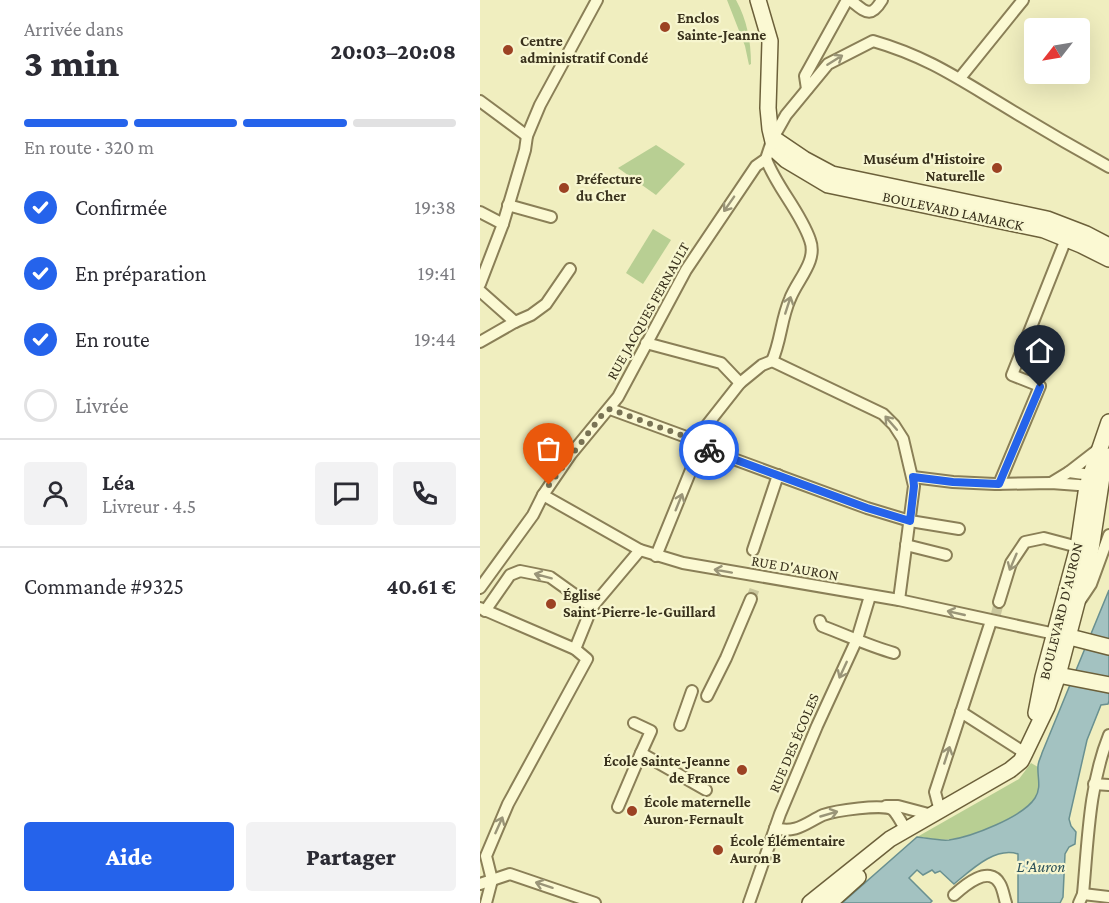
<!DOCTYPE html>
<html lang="fr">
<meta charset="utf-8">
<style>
:root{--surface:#fff;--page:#f2f2f3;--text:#2b2b33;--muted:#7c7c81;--line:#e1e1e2;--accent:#2563eb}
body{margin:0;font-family:"Crimson Pro",serif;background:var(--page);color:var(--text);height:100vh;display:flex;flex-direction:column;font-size:22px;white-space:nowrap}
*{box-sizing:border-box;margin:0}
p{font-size:20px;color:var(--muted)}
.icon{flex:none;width:33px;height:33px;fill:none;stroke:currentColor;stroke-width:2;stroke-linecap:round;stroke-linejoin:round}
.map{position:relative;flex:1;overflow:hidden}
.panel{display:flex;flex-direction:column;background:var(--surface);width:480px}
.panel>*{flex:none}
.needle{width:39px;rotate:239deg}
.tools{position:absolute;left:544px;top:18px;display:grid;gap:12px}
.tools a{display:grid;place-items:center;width:66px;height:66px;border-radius:6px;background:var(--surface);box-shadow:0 6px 24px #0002;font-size:30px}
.pin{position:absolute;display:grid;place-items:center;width:51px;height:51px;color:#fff;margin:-62px -26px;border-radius:50% 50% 50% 0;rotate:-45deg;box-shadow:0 0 6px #0007}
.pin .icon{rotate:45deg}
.courier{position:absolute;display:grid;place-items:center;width:60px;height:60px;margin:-30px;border:4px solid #2563eb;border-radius:50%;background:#fff;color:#222;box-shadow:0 2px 8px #0007}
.head em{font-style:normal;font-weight:800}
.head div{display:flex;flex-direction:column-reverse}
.head{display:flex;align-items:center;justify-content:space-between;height:102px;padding:0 24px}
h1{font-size:39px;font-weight:800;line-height:45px}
.bar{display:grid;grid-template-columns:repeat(4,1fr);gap:9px 6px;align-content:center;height:72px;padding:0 24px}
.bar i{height:8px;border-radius:4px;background:var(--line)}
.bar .on{background:var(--accent)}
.bar p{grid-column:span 4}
.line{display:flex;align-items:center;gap:15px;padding:0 24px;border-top:2px solid var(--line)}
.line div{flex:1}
.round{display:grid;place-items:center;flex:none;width:63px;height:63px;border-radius:6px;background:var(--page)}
ol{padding:0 24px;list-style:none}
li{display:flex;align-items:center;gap:18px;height:66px}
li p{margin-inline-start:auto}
li .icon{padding:6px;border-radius:50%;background:var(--accent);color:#fff;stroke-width:4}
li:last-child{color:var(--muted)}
li i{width:33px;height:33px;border:3px solid var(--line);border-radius:50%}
.button{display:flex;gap:12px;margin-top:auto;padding:12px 24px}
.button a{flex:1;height:69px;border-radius:6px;background:var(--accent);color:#fff;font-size:24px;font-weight:800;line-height:69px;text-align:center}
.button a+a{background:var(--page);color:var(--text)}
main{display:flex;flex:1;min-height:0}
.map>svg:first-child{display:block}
</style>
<main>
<section class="panel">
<div class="head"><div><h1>3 min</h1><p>Arrivée dans</p></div><em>20:03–20:08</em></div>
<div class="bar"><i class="on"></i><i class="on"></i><i class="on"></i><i></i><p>En route · 320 m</p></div>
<ol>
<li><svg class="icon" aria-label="check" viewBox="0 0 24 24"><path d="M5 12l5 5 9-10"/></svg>Confirmée<p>19:38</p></li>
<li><svg class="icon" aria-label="check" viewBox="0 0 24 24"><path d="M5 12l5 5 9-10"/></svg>En préparation<p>19:41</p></li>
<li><svg class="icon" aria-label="check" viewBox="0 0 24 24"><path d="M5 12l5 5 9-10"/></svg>En route<p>19:44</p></li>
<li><i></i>Livrée</li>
</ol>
<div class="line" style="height:108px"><a class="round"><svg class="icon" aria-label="person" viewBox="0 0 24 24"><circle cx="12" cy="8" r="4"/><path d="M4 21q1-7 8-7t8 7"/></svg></a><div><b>Léa</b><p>Livreur · 4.5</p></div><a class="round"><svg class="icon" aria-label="chat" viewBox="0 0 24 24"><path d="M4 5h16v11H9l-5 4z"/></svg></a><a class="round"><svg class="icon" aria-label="phone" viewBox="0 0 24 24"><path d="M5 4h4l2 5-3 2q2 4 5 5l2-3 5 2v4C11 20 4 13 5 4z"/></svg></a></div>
<div class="line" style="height:78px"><div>Commande #9325</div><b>40.61 €</b></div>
<div class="button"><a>Aide</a><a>Partager</a></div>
</section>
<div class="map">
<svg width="629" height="903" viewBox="0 0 629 903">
<rect width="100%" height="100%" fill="#f0eebf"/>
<g fill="#b8cf93">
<path d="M247,0H256C267,20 271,41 271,64L269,65L265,46Z"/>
<polygon points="176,145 205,164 176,195 138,168"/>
<polygon points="173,229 191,240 163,284 146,273"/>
<path d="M551,763L558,767C559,775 560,783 558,791C553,814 492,837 470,839C459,841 447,838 437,837L539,779Z"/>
</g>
<path fill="#a3c2c1" stroke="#699090" stroke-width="1.5" d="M629,590V701L628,704L621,705L607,740L589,819L591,826L596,832L595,844L589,847L585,854L583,897L580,903H538V854C515,846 490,871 474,884L460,871L455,873L452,870L443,875L437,870L429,878L452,901L450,903H362L437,837C447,838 459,841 469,840C491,837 543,817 555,798C562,787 557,777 558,766C558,762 561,757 562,753Z"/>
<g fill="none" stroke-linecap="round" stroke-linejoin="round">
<g stroke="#cbc89e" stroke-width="10" stroke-dasharray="10 5" stroke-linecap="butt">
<polyline points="271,599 276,585"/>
<polyline points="516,614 519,602"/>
</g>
<defs>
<g id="street">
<path d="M370,0C385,11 390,20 402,0"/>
<polyline points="480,78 543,0"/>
<polyline points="327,89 325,76 367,0"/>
<polyline points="0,101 47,136"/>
<path d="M286,159C297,188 320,211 330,240C338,261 317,280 310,299C301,319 301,341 292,361"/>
<polyline points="28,205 71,217"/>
<polyline points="0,212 23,224"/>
<polyline points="0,284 23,224 45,150 47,136 60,105 117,0"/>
<polyline points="0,291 35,322"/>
<polyline points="0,342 35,322 51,315 66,304 90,269"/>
<polyline points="166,343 241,363 260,383"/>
<polyline points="130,409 220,442 229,450 387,508 430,521 479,529"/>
<polyline points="589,472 620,448"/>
<polyline points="433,477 473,482 515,484 571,483 612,486"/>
<polyline points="571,483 589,472 618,476"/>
<polyline points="519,484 560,386 532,375 586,239"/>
<polyline points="63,495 160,550 203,563 419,600 575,634"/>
<polyline points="426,545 466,555"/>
<polyline points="273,550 298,475"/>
<polyline points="176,556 211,470 223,430 260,383 282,365 292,361 403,414 414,425 423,439 434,486 419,600"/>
<path d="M0,588L53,515L63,495L91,454L138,397L206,270L276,166L286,159L293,138L306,115L348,64L393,41C445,56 476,77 521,104C557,126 593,147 629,167"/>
<polyline points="601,599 611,584 629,535"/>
<polyline points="519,602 531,563 545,542 564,538 598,547"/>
<polyline points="0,608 95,649 107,659 28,804 6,856 12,880 6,903"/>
<polyline points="5,611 30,575 40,571 70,577 112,607"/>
<path d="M340,621L342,626C366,635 389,646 414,653"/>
<polyline points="95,649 112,607 160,550"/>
<polyline points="227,696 246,658 271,599"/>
<polyline points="481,712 545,753"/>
<polyline points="154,723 171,731 161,753 226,790"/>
<polyline points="200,725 212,691"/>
<polyline points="614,784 629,785"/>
<polyline points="406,806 418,806 452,815"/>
<polyline points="138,807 161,753"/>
<polyline points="460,811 455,792 511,621"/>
<path d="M295,828C316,834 326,823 343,815C354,811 404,803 413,810C418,815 422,824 426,830"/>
<polyline points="0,884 30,874 115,903"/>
<polyline points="603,894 629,897"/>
<path d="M474,895C484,886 509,864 520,884C523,889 524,897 526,903"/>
<polyline points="269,903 300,814 337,726 377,639 390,596"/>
<path d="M599,903L603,894C608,840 609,785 629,735"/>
</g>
<g id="secondary">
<polyline points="278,0 290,41 288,108 290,129 295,150 306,160 348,185 564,230 601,245 629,259"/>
<polyline points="293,138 324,159 352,174 567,219 606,234 629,246"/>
<polyline points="578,634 629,647"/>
<polyline points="578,675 629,685"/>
<polyline points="556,713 563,677 598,547 607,486 629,422"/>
<polyline points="330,903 410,839 530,770 541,761 545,753 567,707 578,675 611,549 622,477 629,456"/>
<polyline points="349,903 378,877"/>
</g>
</defs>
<use href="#street" stroke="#8a7f57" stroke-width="14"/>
<use href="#secondary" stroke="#6c603a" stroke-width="18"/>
<use href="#street" stroke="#fbf9d3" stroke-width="10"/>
<use href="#secondary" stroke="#fbf9d3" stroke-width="15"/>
</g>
<defs><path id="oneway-shaft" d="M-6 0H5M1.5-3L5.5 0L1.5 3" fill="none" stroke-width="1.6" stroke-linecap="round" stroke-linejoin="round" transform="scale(1.5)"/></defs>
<g stroke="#9a9578">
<use href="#oneway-shaft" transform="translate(355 60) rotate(-32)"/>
<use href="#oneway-shaft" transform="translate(249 204) rotate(125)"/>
<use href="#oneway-shaft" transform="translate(308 305) rotate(-72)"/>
<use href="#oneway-shaft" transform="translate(411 423) rotate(-131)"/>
<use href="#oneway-shaft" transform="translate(199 502) rotate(-68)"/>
<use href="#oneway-shaft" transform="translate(533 562) rotate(113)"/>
<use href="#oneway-shaft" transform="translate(243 571) rotate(-170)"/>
<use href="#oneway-shaft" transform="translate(63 576) rotate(-165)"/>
<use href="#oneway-shaft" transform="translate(476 613) rotate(-167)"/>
<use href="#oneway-shaft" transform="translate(363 670) rotate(115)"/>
<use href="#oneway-shaft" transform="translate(467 755) rotate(-72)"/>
<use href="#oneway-shaft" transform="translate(349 814) rotate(-16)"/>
<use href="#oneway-shaft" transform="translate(19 825) rotate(-66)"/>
<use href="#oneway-shaft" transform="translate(64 885) rotate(-162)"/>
</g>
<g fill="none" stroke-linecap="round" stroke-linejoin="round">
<polyline stroke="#797355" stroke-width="6" stroke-dasharray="0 10.8" points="69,485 122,415 130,409 220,442 229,450"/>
<polyline stroke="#2563eb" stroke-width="8" points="229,450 387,508 430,521 434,486 433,477 473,482 519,484 560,387"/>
</g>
<g fill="#9c4223" stroke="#f7f6cf" stroke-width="2">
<circle cx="185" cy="27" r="6"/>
<circle cx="28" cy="50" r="6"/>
<circle cx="517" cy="168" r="6"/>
<circle cx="84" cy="188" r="6"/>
<circle cx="71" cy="604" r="6"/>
<circle cx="262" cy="770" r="6"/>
<circle cx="152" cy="811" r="6"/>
<circle cx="238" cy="850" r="6"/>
</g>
<g text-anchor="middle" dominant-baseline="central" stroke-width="4.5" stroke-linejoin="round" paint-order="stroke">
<g font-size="15" font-weight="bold" fill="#39311c" stroke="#f7f6cf" text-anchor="start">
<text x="197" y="18">Enclos<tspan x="197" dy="17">Sainte-Jeanne</tspan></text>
<text x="40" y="41">Centre<tspan x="40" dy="17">administratif Condé</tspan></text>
<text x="505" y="159" text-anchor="end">Muséum d'Histoire<tspan x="505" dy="17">Naturelle</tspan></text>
<text x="96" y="179">Préfecture<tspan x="96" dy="17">du Cher</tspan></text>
<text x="83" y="595">Église<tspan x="83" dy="17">Saint-Pierre-le-Guillard</tspan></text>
<text x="250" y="761" text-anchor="end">École Sainte-Jeanne<tspan x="250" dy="17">de France</tspan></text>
<text x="164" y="802">École maternelle<tspan x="164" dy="17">Auron-Fernault</tspan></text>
<text x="250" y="841">École Élémentaire<tspan x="250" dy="17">Auron B</tspan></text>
</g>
<g font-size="15" fill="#39311c" stroke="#f7f6cf">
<text transform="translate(473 211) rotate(12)">BOULEVARD LAMARCK</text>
<text transform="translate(168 311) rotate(-61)">RUE JACQUES FERNAULT</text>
<text transform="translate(315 568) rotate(10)">RUE D'AURON</text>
<text transform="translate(581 611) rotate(-76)">BOULEVARD D'AURON</text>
<text transform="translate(314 743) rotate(-67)">RUE DES ÉCOLES</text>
</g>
<g font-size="16" font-style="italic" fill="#2a5059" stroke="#f7f6cf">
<text x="561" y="866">L'Auron</text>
</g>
</g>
</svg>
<div class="tools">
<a><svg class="needle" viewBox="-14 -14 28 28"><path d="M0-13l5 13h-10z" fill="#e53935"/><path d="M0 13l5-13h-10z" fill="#7c7c81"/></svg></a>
</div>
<div class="pin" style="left:69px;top:485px;background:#ea580c"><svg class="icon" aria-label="bag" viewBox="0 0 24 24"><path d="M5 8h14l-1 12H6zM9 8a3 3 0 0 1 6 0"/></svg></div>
<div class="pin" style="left:560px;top:387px;background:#1f2937"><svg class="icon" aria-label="home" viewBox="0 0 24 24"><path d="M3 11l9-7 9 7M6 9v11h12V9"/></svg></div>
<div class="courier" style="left:229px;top:450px"><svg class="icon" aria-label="bike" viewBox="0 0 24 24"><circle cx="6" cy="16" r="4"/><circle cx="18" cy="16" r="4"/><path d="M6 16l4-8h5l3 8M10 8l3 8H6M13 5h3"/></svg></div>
</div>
</main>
